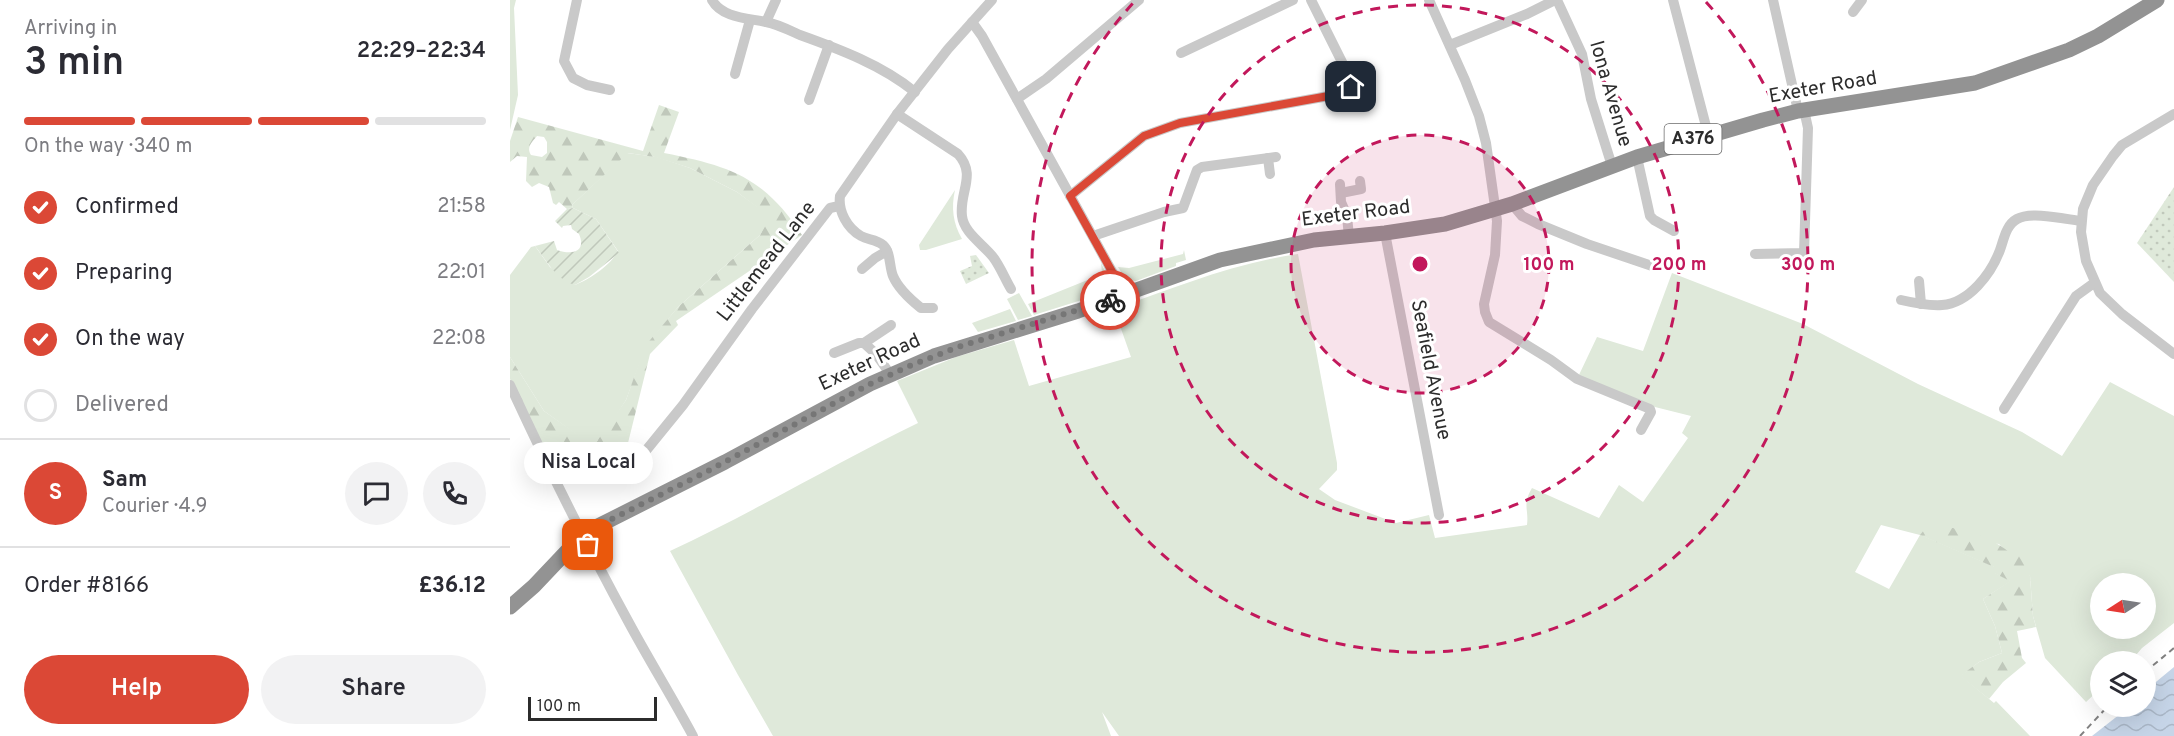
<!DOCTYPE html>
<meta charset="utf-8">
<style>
:root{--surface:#fff;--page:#f2f2f3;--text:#2b2b33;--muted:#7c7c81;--line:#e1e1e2;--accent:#db4836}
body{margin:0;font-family:Overpass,sans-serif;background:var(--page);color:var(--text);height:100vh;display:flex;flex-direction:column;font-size:22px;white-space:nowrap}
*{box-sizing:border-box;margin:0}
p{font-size:20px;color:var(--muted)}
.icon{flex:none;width:33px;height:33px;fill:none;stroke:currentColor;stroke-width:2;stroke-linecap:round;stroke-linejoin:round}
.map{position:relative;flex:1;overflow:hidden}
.panel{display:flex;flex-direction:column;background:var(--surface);width:510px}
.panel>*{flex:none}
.needle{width:39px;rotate:258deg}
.fabs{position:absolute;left:1580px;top:573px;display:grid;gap:12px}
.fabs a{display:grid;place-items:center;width:66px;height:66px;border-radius:50%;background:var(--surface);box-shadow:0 6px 24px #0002;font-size:30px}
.scale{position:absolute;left:18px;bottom:15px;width:129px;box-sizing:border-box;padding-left:6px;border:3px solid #2c2c2c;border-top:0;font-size:16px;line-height:21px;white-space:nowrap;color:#2c2c2c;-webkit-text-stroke:4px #fff;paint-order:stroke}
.pin{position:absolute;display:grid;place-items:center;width:51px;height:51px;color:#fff;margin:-26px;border-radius:12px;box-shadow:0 3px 9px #0006}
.courier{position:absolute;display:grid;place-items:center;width:60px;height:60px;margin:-30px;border:4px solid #db4836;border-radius:50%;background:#fff;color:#222;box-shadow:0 2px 8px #0007}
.bubble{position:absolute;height:42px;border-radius:21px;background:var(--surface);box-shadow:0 6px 24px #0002;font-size:20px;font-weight:600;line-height:42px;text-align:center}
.overview em{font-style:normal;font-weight:600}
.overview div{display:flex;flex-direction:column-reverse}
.overview{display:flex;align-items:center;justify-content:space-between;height:102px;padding:0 24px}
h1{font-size:39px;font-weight:600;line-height:45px}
.bar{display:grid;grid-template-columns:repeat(4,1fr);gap:9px 6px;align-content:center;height:72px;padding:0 24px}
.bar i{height:8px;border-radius:4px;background:var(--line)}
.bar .current{background:var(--accent)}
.bar p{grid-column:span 4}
.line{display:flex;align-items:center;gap:15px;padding:0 24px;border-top:2px solid var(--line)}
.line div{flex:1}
.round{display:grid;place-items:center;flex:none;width:63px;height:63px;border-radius:32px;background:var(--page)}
ol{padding:0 24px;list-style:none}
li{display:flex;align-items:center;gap:18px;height:66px}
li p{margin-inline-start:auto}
li .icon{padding:6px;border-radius:50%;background:var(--accent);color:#fff;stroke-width:4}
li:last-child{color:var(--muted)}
li i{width:33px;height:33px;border:3px solid var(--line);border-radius:50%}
.cta{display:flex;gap:12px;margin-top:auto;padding:12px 24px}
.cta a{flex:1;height:69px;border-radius:36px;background:var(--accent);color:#fff;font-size:24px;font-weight:600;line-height:69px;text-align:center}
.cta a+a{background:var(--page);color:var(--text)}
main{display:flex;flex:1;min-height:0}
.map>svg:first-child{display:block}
</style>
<main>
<section class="panel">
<div class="overview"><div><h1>3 min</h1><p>Arriving in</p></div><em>22:29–22:34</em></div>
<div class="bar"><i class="current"></i><i class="current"></i><i class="current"></i><i></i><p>On the way · 340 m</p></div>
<ol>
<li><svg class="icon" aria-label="check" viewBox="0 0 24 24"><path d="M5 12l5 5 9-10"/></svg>Confirmed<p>21:58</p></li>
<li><svg class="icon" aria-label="check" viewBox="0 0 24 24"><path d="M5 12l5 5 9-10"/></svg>Preparing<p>22:01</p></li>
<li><svg class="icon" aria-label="check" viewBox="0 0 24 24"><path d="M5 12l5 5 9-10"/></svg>On the way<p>22:08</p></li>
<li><i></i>Delivered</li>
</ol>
<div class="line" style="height:108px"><b class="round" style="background:var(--accent);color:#fff">S</b><div><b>Sam</b><p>Courier · 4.9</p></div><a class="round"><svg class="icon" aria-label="chat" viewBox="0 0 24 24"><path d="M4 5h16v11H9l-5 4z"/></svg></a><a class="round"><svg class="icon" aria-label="phone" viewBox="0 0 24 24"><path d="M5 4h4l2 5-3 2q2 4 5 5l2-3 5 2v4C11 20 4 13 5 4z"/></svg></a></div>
<div class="line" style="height:78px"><div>Order #8166</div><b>£36.12</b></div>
<div class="cta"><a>Help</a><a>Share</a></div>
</section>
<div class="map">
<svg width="1664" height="736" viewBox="0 0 1664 736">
<defs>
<pattern id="forest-firs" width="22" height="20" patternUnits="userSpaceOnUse" patternTransform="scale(1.5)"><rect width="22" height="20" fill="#dfe9da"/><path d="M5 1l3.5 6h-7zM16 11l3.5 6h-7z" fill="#c0c8bb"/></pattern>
<pattern id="park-dots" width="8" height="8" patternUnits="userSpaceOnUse" patternTransform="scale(1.5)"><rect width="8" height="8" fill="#dfe9da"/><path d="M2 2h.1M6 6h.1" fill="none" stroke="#c0c8bb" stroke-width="1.8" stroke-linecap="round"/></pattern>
<pattern id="garden-furrows" width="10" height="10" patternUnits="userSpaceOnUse" patternTransform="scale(1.5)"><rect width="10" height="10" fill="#dfe9da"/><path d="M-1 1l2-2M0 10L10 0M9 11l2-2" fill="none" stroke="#c0c8bb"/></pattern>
<pattern id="water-waves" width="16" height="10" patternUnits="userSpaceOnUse" patternTransform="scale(1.5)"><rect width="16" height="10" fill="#c6d5e8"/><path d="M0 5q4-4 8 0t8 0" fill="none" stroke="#aab7c7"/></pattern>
</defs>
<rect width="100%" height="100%" fill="#fff"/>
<g fill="#dfe9da" fill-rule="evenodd">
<polygon points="0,0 6,0 4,8 8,95 0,130"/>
<path d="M117,153L147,157L180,168L227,192L249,208L256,226L250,235L168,307L136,346L116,400L92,437L87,441L77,442L34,411L0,357V275L21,247L25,246L40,267L65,285C80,279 101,265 108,251L86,219L63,208L62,205Z"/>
<path d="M445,190C441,208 443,223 452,239L416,250H410L409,245Z"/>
<polygon points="674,250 676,260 666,263 666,266 626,281 616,280 608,267 619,268 673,254"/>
<path d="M788,254L827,463V470L809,489L825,500L886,523L919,515L925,538L1017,525C1019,509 1012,505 1022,488L1089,518L1109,485L1133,502L1178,438L1172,433L1181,416L1141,406L1068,377L1087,337L1133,351L1162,273L1293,324L1408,384L1512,432L1552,456L1600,382L1664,416V623L1632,648L1621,661L1590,662V689L1576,702L1535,658L1523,616L1520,576L1489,544L1411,535L1485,567V573L1501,581L1473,599L1485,626L1492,653L1469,662L1451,676L1484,703L1486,701L1520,736H609L592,712L601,736H263L228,675L160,551C244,512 324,464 408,423L387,381L446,357L504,340L519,386L621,357L604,309C664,288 724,263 788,254ZM1371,525L1410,535L1379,589L1345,572ZM1590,584H1635V628H1590Z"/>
<polygon points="591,263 601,283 598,290 591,294 524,315 518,304 585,277 592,273"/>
<polygon points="509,293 522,316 508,320 497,299"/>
<polygon points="500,309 506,321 468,332 462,323"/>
</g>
<g fill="url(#forest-firs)" fill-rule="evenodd">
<path d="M149,105L169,112L154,153C220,166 254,177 292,235L166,321L168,325L140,354L117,447L121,465L110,476L74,459L48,475L0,379V357L34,411L77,441H87L116,400L135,346L168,307L250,235L255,226L248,208L227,192L180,168L145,157L118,153L62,205L63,208L57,209L49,202L46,205L43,203L39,187L29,183L22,187L16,181L17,157L7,156L0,162V141L8,117L133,151ZM27,136L34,137L37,142V153L32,157L21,155C16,147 22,142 27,136Z"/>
<path d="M1418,525C1447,527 1477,534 1499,552L1511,546L1520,576L1523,616L1526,627L1507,631L1512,658L1516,663L1493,682L1479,699L1450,676L1469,662L1492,653L1485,626L1473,599L1500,581L1484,573V567L1410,535Z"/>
</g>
<g fill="url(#park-dots)">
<polygon points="1664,187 1664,282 1627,243"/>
<polygon points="466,255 479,273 456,284 450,271 462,266 460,256"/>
</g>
<path fill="url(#garden-furrows)" d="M63,208L86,219L109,253L79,277L65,285C46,280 36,260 25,246L44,241L47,250C61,255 77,253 69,234L62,229L61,225L53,226L52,228L45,221L57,209Z"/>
<polygon fill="url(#water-waves)" points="1664,667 1664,736 1582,736 1619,707 1635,706 1635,691"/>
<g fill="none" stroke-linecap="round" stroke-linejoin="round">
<g stroke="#c9c9c9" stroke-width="10">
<polyline points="67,0 54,61 63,78 77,85 100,90"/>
<path d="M202,0C212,18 238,18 256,22C267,24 279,30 290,35C329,49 372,65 405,92"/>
<polyline points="919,0 955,80 969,116 976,143 987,221 985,255 974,304 975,312 979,322 1041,360 1067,379 1140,409 1141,412 1131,430"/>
<polyline points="1047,0 1072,54 1081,99 1102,166"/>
<polyline points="1163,0 1198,134"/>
<polyline points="1263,0 1288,111"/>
<polyline points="1343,12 1352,0"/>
<polyline points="256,22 266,0"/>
<polyline points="462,22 472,36 615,295"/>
<polyline points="940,45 1017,14 1045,0"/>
<polyline points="671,53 783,0"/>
<polyline points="225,74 240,20"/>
<polyline points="507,99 536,79 629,0"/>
<polyline points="299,100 319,45"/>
<path d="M387,114L448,154C467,175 449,192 452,216C454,233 473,244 483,257C490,266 495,279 501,289"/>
<polyline points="1664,114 1612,145 1603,156 1583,185 1573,209 1571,232 1576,261 1590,293 1612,314 1664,354"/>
<polyline points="1127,157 1140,216 1144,220 1164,231"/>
<polyline points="758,158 760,174"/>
<polyline points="830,184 831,202 837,216 839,237"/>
<polyline points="831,193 851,189 850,181"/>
<polyline points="560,196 634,136 670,123 835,93 841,87 841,80 801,0"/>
<polyline points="1002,204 1012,216 1028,224 1077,244 1145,267"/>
<polyline points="875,233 929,515"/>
<polyline points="583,236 654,212 673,208 687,170 692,167 766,157"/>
<polyline points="1245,254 1294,253 1298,128 1294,110"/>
<polyline points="352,269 365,258 377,251"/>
<polyline points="1409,281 1411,304"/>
<path d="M1391,300C1404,303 1418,306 1432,305C1459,303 1481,274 1490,250C1494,239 1496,225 1507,219C1521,211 1555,219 1571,221"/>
<path d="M423,308H411C401,300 388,288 383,276C379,266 381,252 373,245C366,239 358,240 351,236C337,228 328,211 330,196L387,114L438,49L482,0"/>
<polyline points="354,343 381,325"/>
<polyline points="324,353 349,343 354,343 366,354 380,374"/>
<path d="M0,385C37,465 76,544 118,621C139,660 162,697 183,736"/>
<polyline points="1494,409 1566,296 1584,283"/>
<polyline points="125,464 173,405 242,309 313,217 320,208 329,206"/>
</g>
<polyline stroke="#939393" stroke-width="15" points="0,607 24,586 60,548 84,528 215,462 360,384 424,356 568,311 710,260 804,240 875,233 935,224 1002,204 1127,157 1253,120 1288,111 1465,83 1559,50 1588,36 1647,0"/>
<g stroke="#818181" stroke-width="2" stroke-dasharray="6 4.5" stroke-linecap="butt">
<polyline points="1635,672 1664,648"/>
<polyline points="1570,736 1598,706"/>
</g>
</g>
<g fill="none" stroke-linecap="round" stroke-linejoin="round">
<polyline stroke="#767676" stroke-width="6" stroke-dasharray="0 10.8" points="78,545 74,536 84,528 196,472 360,384 397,367 448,347 600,300"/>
<polyline stroke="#db4836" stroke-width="8" points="600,300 615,295 560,196 634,136 670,123 835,93 841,87"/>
</g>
<circle cx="910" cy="264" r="129" fill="#c2185b" fill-opacity=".12"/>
<g fill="none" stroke="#c2185b" stroke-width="3" stroke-dasharray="10 8">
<circle cx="910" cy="264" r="129"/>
<circle cx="910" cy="264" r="259"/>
<path d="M1196 2A388 388 0 1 1 624 2"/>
</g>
<g text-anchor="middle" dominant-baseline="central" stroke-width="6" stroke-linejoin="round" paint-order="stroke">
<rect fill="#fff" stroke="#6b6b6b" stroke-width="1.5" x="1154.5" y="124" width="57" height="30" rx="4.5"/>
<g font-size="18" font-weight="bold" fill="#2c2c2c">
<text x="1183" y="139">A376</text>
</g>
<g font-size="20" fill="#2c2c2c" stroke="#fff">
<text transform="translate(1313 88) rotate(-10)">Exeter Road</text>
<text transform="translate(1100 94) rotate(74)">Iona Avenue</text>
<text transform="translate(846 214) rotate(-7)">Exeter Road</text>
<text transform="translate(257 262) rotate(-52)">Littlemead Lane</text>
<text transform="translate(360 363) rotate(-25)">Exeter Road</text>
<text transform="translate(920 370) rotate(79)">Seafield Avenue</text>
</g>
</g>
<circle cx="910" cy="264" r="9" fill="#c2185b" stroke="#fff" stroke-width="3"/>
<g font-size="18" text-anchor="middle" font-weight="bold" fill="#c2185b" stroke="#fff" stroke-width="6" stroke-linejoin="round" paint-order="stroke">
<text x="1039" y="270">100 m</text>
<text x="1169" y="270">200 m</text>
<text x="1298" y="270">300 m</text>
</g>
</svg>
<div class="fabs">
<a><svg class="needle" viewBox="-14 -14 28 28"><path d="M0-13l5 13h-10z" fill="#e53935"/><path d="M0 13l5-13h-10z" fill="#7c7c81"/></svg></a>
<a><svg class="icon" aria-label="layers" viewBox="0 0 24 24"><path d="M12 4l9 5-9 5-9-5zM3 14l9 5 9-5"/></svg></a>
</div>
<div class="scale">100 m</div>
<div class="pin" style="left:78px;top:545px;background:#ea580c"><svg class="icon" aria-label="bag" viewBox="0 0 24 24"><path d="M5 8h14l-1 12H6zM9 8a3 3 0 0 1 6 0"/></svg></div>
<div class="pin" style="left:841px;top:87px;background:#1f2937"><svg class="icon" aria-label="home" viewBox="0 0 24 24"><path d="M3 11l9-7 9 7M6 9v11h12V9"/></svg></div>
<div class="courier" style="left:600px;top:300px"><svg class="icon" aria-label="bike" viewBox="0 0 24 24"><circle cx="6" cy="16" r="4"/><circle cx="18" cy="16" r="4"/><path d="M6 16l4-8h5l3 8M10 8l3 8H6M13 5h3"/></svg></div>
<div class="bubble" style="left:14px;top:442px;width:129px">Nisa Local</div>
</div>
</main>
